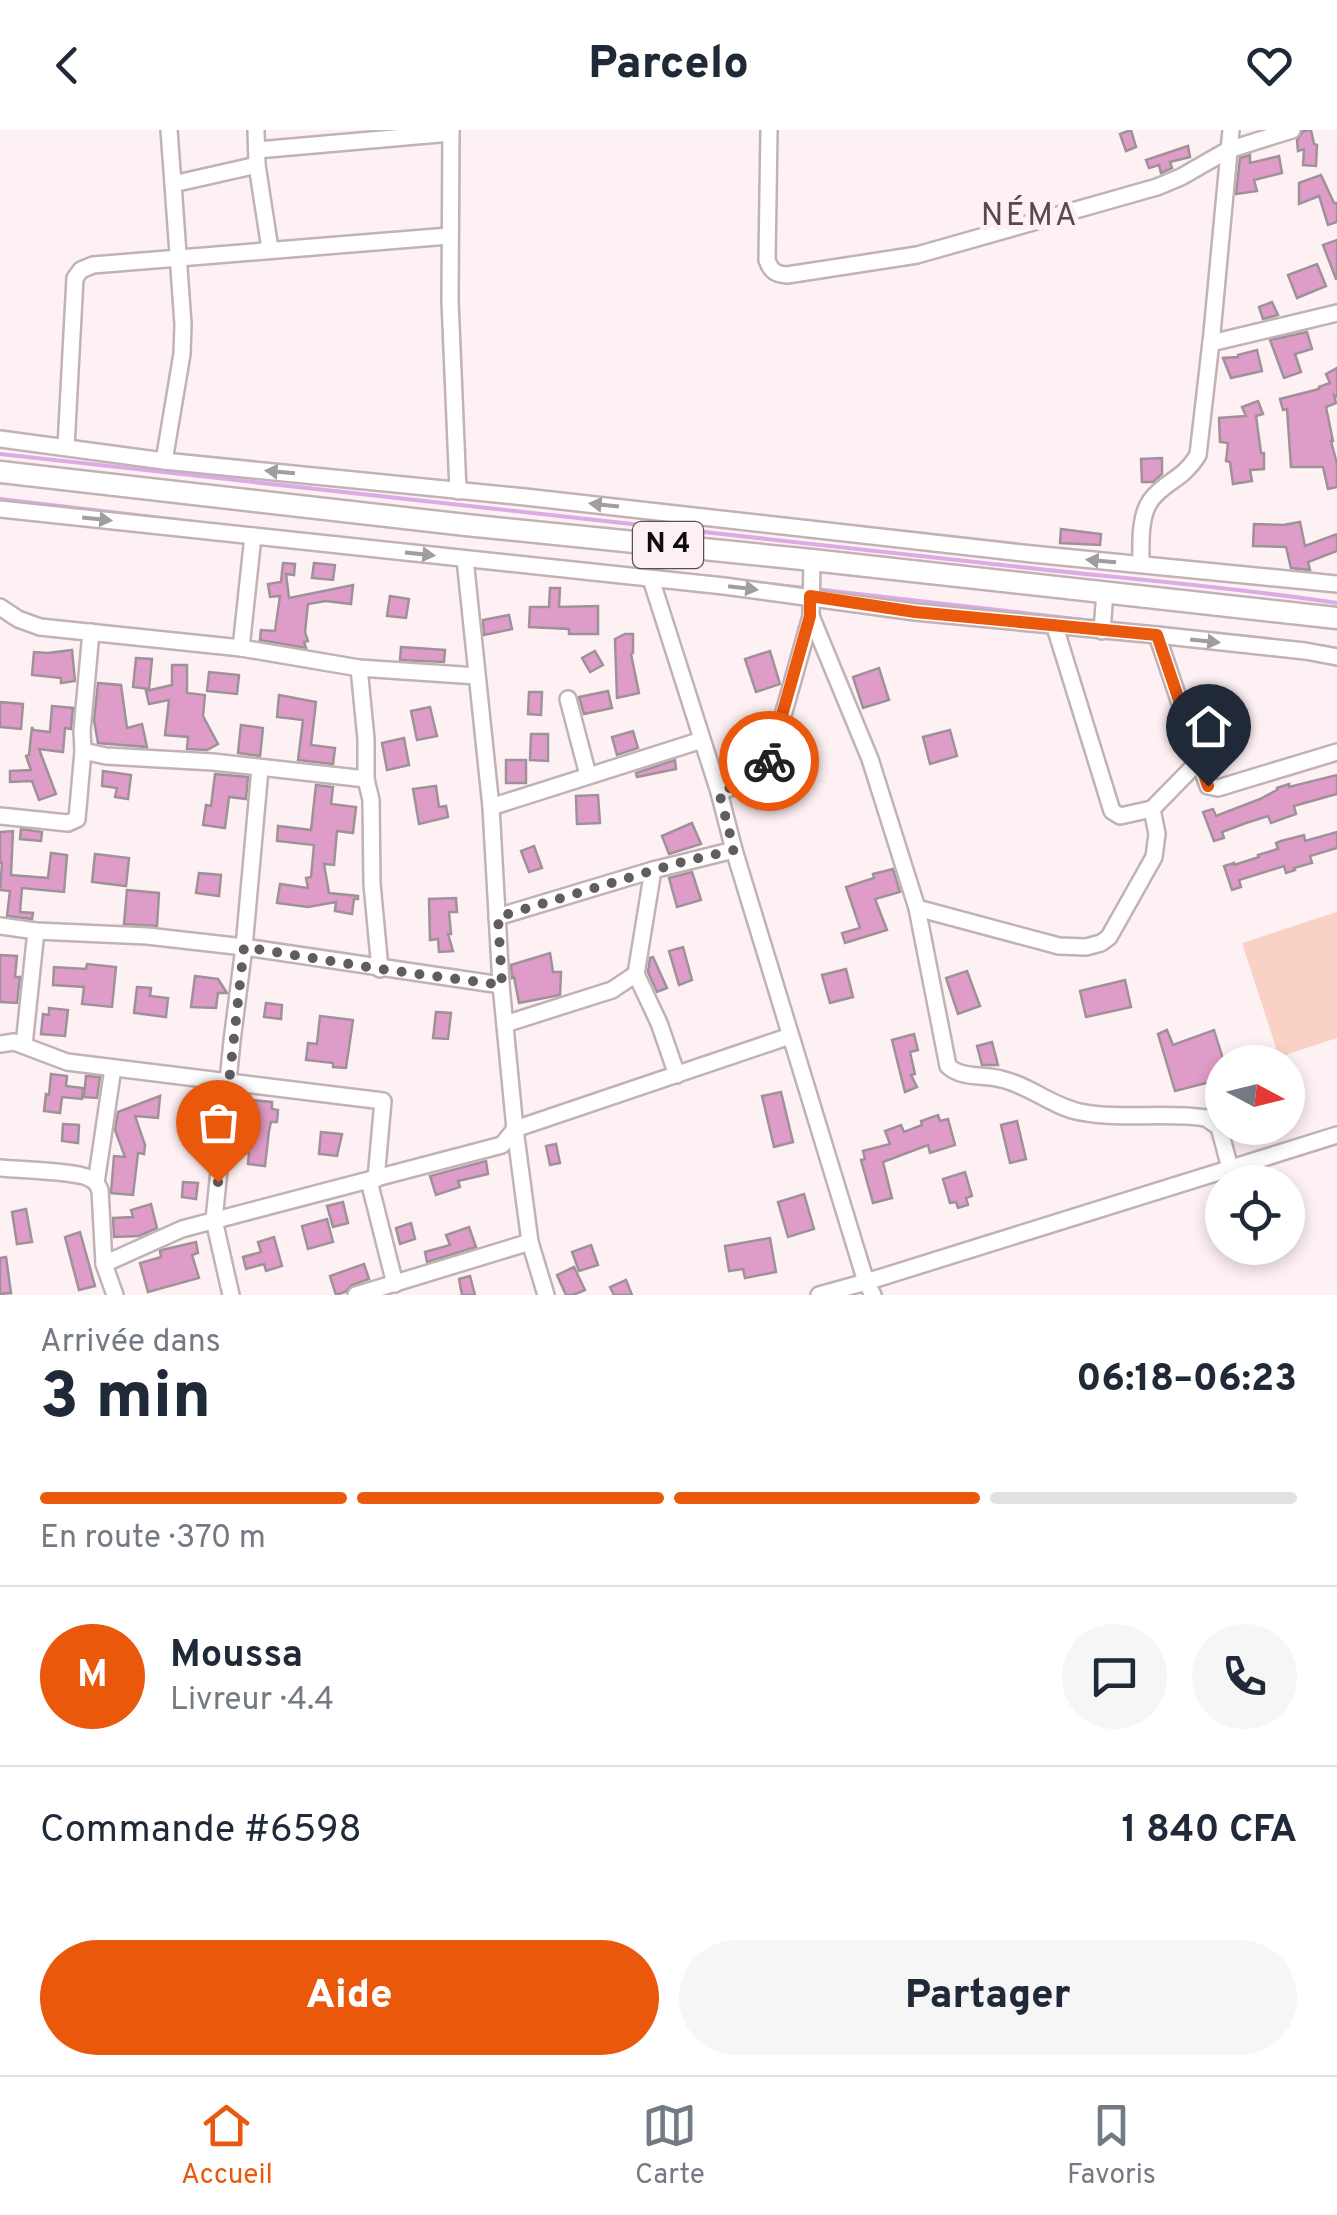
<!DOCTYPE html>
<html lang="fr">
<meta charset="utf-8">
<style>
:root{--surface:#fff;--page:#f6f6f7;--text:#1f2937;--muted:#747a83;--line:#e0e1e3;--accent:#ea580c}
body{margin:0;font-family:Overpass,sans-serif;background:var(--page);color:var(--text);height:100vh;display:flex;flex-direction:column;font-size:38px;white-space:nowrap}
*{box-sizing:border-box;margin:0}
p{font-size:32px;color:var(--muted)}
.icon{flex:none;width:55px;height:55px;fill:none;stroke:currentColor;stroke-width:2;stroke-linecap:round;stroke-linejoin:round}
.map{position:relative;height:1165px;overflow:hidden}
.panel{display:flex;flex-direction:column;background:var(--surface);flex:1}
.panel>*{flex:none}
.needle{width:65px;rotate:97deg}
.buttons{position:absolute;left:1205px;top:915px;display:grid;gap:20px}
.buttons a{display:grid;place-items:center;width:100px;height:100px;border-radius:50%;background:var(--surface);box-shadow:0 5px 15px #0003;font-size:50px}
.pin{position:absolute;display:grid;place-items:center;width:85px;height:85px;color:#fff;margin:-102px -42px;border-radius:50% 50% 50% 0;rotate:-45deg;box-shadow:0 0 10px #0007}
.pin .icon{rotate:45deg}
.courier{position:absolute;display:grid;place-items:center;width:100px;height:100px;margin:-50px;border:8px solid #ea580c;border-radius:50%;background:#fff;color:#222;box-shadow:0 2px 12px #0007}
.overview em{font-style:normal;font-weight:800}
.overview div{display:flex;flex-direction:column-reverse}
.overview{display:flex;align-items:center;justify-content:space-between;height:170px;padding:0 40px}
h1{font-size:65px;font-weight:800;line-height:75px}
.bar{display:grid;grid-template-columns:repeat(4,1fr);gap:15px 10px;align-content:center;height:120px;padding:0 40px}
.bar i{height:12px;border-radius:8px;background:var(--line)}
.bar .active{background:var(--accent)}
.bar p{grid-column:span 4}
.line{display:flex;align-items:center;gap:25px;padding:0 40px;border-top:2px solid var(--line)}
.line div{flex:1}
.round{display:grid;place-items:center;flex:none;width:105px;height:105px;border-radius:52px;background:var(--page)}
.action{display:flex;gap:20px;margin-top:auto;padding:20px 40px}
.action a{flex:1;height:115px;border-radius:60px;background:var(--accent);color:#fff;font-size:40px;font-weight:800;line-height:115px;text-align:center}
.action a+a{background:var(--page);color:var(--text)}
header{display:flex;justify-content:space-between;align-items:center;height:130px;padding:0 40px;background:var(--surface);font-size:45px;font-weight:800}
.dock{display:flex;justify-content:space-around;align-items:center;height:140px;border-top:2px solid var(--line);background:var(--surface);font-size:28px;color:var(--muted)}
.dock a{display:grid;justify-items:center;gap:5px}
.dock .active{color:var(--accent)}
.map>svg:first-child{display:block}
</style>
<header><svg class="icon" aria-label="back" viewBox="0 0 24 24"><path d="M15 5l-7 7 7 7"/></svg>Parcelo<svg class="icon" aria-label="heart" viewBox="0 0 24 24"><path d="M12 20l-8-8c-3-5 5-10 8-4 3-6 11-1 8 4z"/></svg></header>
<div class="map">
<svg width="1337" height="1165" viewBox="0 0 1337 1165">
<rect width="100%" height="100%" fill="#fef1f4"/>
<polygon fill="#fad2c5" points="1337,782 1337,908 1279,927 1242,813"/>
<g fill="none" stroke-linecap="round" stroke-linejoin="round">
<g stroke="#dcabe7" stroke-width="4">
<path d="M0,324C328,362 656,395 984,433C1102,447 1220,455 1337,473"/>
<polyline points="0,369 179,390"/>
<polyline points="561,431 805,458"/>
<polyline points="815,459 1093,491"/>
<polyline points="1207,503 1297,513"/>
<polyline points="1321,516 1337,519"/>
</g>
</g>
<g fill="#e09cc8" stroke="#9e9299" stroke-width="2.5">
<polygon points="1131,0 1136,17 1126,21 1120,4"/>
<polygon points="1311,0 1314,14 1317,15 1316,36 1303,35 1304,19 1298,21 1297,10 1303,1"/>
<polygon points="1188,16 1190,27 1170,32 1172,38 1161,43 1159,35 1149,38 1146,30"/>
<polygon points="1250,25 1250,33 1279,26 1282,43 1254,50 1257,61 1236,64 1240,28"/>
<polygon points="1321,45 1334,73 1337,73 1337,92 1328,95 1319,66 1299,74 1299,53"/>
<polygon points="1337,110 1337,149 1336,149 1323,115"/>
<polygon points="1317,134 1326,156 1297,168 1288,145"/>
<polygon points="1272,172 1278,185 1263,189 1259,177"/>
<polygon points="1307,202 1312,219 1295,224 1301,242 1284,248 1270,210"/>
<polygon points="1257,220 1262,241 1231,248 1223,228 1238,227 1238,225"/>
<polygon points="1337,238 1337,267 1334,265 1336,273 1326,277 1333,311 1331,311 1337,334 1337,357 1328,359 1323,337 1291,337 1287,279 1283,280 1280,269 1319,259 1319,257 1330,253 1326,244"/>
<polygon points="1258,271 1263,284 1256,286 1261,323 1264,323 1264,339 1250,340 1252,351 1233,354 1230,332 1226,331 1228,313 1220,312 1219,288 1246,286 1242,277"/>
<polygon points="1162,328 1162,344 1153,352 1142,352 1141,329"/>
<polygon points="1300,392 1305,416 1337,404 1337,421 1308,432 1310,440 1291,438 1286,417 1253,416 1254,394 1283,395"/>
<polygon points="1061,399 1101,404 1100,415 1060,413"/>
<polygon points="283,433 295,434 294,445 286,444 289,468 353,455 351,474 326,471 308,474 305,502 308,511 304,512 306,518 260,510 261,500 275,501 280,466 270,467 268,454 281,452"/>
<polygon points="314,433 335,435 333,450 312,448"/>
<polygon points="550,458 560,458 559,477 598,476 598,504 569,504 569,499 529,497 530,477 549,477"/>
<polygon points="390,466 409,469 406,488 387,486"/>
<polygon points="509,485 512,499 484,505 483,490"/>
<polygon points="625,504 633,504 633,523 631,524 639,563 617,568 615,509"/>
<polygon points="401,517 445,520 444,532 400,530"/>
<polygon points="72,520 75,551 61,553 61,548 32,545 34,522 48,523"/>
<polygon points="595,521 603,535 590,542 582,528"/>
<polygon points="770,521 780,554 756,562 745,529"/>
<polygon points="136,528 152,529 149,559 133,557"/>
<polygon points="172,535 187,535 187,563 205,565 203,586 218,614 207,620 187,619 188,607 165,605 169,570 149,574 146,561 172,555"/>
<polygon points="879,538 889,570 863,578 853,547"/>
<polygon points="209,542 239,545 237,564 207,561"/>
<polygon points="98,553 121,555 127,598 142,594 147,617 98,613 94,590"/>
<polygon points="608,561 612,578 584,584 579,567"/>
<polygon points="529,562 542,562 541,585 528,584"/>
<polygon points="279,565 316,572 311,615 335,618 333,634 298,630 303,590 277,587"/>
<polygon points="0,572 23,574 21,599 0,597"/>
<polygon points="52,576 73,578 71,599 65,598 63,622 39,619 56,664 39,670 32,651 10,652 10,641 31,640 26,626 29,625 32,597 33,600 50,602"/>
<polygon points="430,577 437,606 417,610 411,581"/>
<polygon points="241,595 263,598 260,626 238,623"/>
<polygon points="950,600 957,626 930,634 923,607"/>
<polygon points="633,601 638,618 617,625 612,607"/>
<polygon points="531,604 548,604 548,631 530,630"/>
<polygon points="404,608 409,635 387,640 382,613"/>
<rect x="506" y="630" width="20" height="23"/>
<polygon points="675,630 676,639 637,647 636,643"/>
<polygon points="103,641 131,645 128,669 115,667 117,658 102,656"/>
<polygon points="215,644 248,647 246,669 229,667 225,698 203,695 206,675 211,676"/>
<polygon points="1337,645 1337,664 1294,676 1296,684 1271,693 1268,686 1246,693 1222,702 1224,708 1214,711 1203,682 1213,679 1216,686 1260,669 1277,660 1277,658 1289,654 1289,657"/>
<polygon points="316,655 333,657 331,674 356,677 353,703 337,701 334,735 324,734 329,763 358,766 358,769 354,769 352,784 335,781 336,772 308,777 277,773 280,754 308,758 306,748 311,747 314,715 277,711 278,696 311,700"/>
<polygon points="436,656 439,677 446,676 448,687 419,694 413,659"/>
<polygon points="598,665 600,693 577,694 576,666"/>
<polygon points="692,693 701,714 669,724 662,706"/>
<polygon points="21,699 42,702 41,711 20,709"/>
<polygon points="13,701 11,745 48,748 51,723 67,725 64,762 22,758 20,782 33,783 32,789 7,786 10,761 0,760 2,733 0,733 0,702"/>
<polygon points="1337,702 1337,718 1310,726 1312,733 1294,738 1295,740 1286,743 1284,736 1239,750 1241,757 1232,760 1224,736 1234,733 1234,735 1259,727 1258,725 1278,719 1276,713 1281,711 1304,705 1305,711"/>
<polygon points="534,716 542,738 529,742 521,721"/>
<polygon points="95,724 129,728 126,756 92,752"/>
<polygon points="893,739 900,762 875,769 887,800 845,813 842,803 860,798 846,757 874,748 873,744"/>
<polygon points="692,742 701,770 677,777 669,748"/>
<polygon points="199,743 221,745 219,766 196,763"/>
<polygon points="127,760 159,763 157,796 124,794"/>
<polygon points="456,768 457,782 449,782 451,804 448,804 453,821 439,822 438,809 430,810 429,769"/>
<polygon points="683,817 692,850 679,855 669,821"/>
<polygon points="550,823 553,842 561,842 560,865 519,873 514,847 512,848 511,835"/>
<polygon points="0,825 17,826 15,847 20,847 17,873 0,872"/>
<polygon points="653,827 667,858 657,862 648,842 650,828"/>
<polygon points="87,834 116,837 112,877 82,874 84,857 53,855 54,837 86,839"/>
<polygon points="846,839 853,867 830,873 822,845"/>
<polygon points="967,841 980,876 958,884 946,848"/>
<polygon points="195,846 218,849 227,863 218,863 216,878 191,877"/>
<polygon points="1125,850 1131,877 1086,887 1080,861"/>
<polygon points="137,857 151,858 150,866 168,868 166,887 134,883"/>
<polygon points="266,873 282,875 281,889 264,887"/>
<polygon points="49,878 68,880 65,906 41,904 43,884 49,885"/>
<polygon points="436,882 451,883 448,909 433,908"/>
<polygon points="320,886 353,890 346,938 333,937 333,933 306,930 308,913 317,914"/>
<polygon points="1167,900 1173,915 1214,900 1224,932 1222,949 1175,961 1158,904"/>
<polygon points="914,904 918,920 910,922 915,944 911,945 917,957 905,962 892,910"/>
<polygon points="992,912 998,935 982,935 977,916"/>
<polygon points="51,944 67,946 66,956 83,958 82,969 62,967 60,983 44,981 46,964 49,965"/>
<polygon points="86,946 100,947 97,968 84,967"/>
<polygon points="781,962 793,1012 774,1017 762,966"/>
<polygon points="160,966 158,988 135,986 145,1015 144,1024 138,1023 133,1065 111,1063 114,1026 125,1027 115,1000 118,982"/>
<polygon points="241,969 272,972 272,979 278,980 277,992 271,992 269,1001 265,1036 248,1034 249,1023 232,1022 237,977 240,978"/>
<polygon points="938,985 940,991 948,989 955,1015 930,1023 928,1015 883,1032 892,1068 873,1073 861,1030 865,1029 863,1021 890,1014 885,1001 901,995 904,1002 922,995 921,991"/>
<polygon points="1017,991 1026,1029 1010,1033 1001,995"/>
<polygon points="63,994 79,995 78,1013 62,1011"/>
<polygon points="321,1002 342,1004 337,1026 319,1024"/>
<polygon points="556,1014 560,1033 550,1035 546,1016"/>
<polygon points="486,1031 488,1044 458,1051 460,1057 436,1065 430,1046"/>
<polygon points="965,1042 972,1066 966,1068 968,1075 958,1078 956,1072 950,1073 943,1049"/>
<polygon points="183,1052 198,1053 196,1069 182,1067"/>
<polygon points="804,1064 814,1099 788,1107 778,1072"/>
<polygon points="343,1072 348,1093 333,1097 327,1076"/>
<polygon points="151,1074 157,1098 139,1106 114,1107 113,1088 133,1087 131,1080"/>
<polygon points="26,1079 32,1112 17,1114 12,1082"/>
<polygon points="327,1089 333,1112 308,1119 302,1096"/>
<polygon points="411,1093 415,1109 400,1114 396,1098"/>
<polygon points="469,1097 476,1117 427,1132 425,1122 450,1115 446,1105"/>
<polygon points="80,1102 95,1156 79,1160 65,1107"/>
<polygon points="274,1107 282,1136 266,1141 264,1134 246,1139 243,1127 261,1122 258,1112"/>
<polygon points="770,1108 776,1142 745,1148 743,1139 729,1141 725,1116"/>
<polygon points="196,1112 198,1123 192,1125 199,1148 148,1162 140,1133 161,1127 160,1121 162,1120"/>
<polygon points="591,1115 598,1135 579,1141 572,1122"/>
<polygon points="6,1127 11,1163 0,1164 0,1128"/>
<polygon points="364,1134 369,1149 352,1155 345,1162 336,1165 330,1146"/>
<polygon points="574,1137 585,1160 573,1165 566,1165 557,1145"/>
<polygon points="470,1146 475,1165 462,1165 459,1149"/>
<polygon points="626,1150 632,1165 614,1165 610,1157"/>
</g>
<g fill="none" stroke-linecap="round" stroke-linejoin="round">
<defs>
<g id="minor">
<polyline points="169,0 173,54"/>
<polyline points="451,0 450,171 458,361"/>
<path d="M769,0L767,130C771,141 775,144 787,145L917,125L1157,57L1181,47L1228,20L1292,0"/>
<polyline points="257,20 451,3"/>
<polyline points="257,35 270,119"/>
<polyline points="1211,213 1337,183"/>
<polyline points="0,309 164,331 525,367 1032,424 1337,454"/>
<polyline points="66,317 75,148 81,140 93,135 449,106"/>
<polyline points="164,331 182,224 183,194 173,54 257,35 256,0"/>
<polyline points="0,379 724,456 915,482 1157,505 1305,521 1337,527"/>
<polyline points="465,429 491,677 501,855 515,999 530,1112 546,1165"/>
<path d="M812,430L811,486L870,629L917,778L948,936C962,949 983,944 1001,949C1029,955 1051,976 1080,982C1122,990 1165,982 1206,988L1219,997L1230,1038"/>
<path d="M1141,434C1141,415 1139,386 1151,370C1165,351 1183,350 1198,325L1212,203L1231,0"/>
<polyline points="651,449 719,662 734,720 866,1152 873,1165"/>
<polyline points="0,477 18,489 40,497 241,518 359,538 477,546"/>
<polyline points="1055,497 1112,681 1120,686 1152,679"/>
<polyline points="1102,501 1105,462"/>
<polyline points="91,502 82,601 83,621 106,626 213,632 366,649"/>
<polyline points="1157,505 1208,656 1218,658 1337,622"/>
<polyline points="241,518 253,406"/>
<polyline points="359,538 366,609 366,649 371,670 372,754 380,839"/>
<polyline points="568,569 588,645"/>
<path d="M719,662C742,653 759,651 771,628L811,486"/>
<polyline points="491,677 702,610"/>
<polyline points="0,686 68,693 77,689 83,621"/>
<polyline points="917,778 1059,816 1086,817 1101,813 1109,807 1154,727 1157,704 1152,679 1198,632"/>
<polyline points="497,787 653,740"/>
<polyline points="0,796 36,801 147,806 244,817 501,855"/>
<polyline points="636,844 659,893 677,945"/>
<polyline points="505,894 612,860 636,844 653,740 734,720"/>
<polyline points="0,914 14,912 67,932 383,971 376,1049"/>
<polyline points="24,915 36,801"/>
<path d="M0,1038C19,1040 75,1041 89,1048C96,1051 97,1054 100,1060L104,1134L115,1165"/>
<polyline points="369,1051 395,1154"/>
<polyline points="96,1053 113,938"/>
<polyline points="104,1134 182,1099 502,1015 515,999 790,906"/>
<polyline points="231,1165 214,1090 232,911 244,817 260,639"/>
<polyline points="356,1165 530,1112"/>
<polyline points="819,1165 866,1152 1337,1005"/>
</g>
<polyline id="highway" points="0,342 466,395 812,430 1337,488"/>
</defs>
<use href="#minor" stroke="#c2b2b6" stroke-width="20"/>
<use href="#highway" stroke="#c2b2b6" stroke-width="25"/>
<use href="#minor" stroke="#fff" stroke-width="15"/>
<use href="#highway" stroke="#fff" stroke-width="20"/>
</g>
<defs><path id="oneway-solid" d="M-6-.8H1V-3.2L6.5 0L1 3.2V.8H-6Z" transform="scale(2.5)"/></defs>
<g fill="#9f9d9e">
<use href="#oneway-solid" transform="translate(280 342) rotate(-175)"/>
<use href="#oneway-solid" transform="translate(604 375) rotate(-174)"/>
<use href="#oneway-solid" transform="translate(97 389) rotate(6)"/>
<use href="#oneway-solid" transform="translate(420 424) rotate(6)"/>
<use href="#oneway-solid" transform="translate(1101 431) rotate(-175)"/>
<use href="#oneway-solid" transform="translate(743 458) rotate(7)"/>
<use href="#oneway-solid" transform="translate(1205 511) rotate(6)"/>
</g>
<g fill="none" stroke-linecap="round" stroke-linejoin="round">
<path stroke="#635c5e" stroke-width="10" stroke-dasharray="0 18" d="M218,1052L244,817L380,839L502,855L498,787L678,733L734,720L719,662C738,654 759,650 769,631"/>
<polyline stroke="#ea580c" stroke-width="12" points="769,631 810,486 810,466 915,482 1157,505 1208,656"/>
</g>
<g text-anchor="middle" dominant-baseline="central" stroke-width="10" stroke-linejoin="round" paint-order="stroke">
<rect fill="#fef1f4" stroke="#575052" stroke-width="2.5" x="633" y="392" width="70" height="46" rx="8"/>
<g font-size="28" font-weight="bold" fill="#100b0d">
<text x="668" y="415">N 4</text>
</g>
<g font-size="32" letter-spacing="2.5" fill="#57494d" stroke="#fef1f4">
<text x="1030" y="87">NÉMA</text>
</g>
</g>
</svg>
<div class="buttons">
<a><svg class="needle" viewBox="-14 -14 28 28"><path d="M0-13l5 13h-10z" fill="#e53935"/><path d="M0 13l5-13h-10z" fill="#747a83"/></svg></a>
<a><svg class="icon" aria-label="locate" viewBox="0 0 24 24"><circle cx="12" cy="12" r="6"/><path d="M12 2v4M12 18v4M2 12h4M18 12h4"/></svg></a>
</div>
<div class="pin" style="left:218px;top:1052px;background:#ea580c"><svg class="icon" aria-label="bag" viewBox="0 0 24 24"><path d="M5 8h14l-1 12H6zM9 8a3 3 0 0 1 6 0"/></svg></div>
<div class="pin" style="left:1208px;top:656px;background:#1f2937"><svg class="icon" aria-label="home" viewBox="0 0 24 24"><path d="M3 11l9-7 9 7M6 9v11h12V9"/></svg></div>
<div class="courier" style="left:769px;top:631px"><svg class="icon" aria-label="bike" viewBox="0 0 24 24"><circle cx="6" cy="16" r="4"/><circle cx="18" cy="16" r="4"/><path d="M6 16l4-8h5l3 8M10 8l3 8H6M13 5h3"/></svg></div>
</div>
<section class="panel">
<div class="overview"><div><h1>3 min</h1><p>Arrivée dans</p></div><em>06:18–06:23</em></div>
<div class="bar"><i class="active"></i><i class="active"></i><i class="active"></i><i></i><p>En route · 370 m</p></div>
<div class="line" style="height:180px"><b class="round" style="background:var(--accent);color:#fff">M</b><div><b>Moussa</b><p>Livreur · 4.4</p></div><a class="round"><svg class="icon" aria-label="chat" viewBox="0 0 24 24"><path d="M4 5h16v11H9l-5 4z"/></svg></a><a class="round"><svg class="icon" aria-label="phone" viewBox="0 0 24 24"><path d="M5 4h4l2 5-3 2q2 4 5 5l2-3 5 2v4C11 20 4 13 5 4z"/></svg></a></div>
<div class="line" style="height:130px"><div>Commande #6598</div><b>1 840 CFA</b></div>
<div class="action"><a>Aide</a><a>Partager</a></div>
</section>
<nav class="dock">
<a class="active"><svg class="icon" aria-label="home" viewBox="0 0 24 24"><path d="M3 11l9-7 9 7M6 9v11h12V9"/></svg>Accueil</a>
<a><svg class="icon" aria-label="map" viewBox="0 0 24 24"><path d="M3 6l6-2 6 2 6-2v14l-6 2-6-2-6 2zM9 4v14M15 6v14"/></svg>Carte</a>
<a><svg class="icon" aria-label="saved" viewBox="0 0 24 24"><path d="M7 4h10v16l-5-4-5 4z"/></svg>Favoris</a>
</nav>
